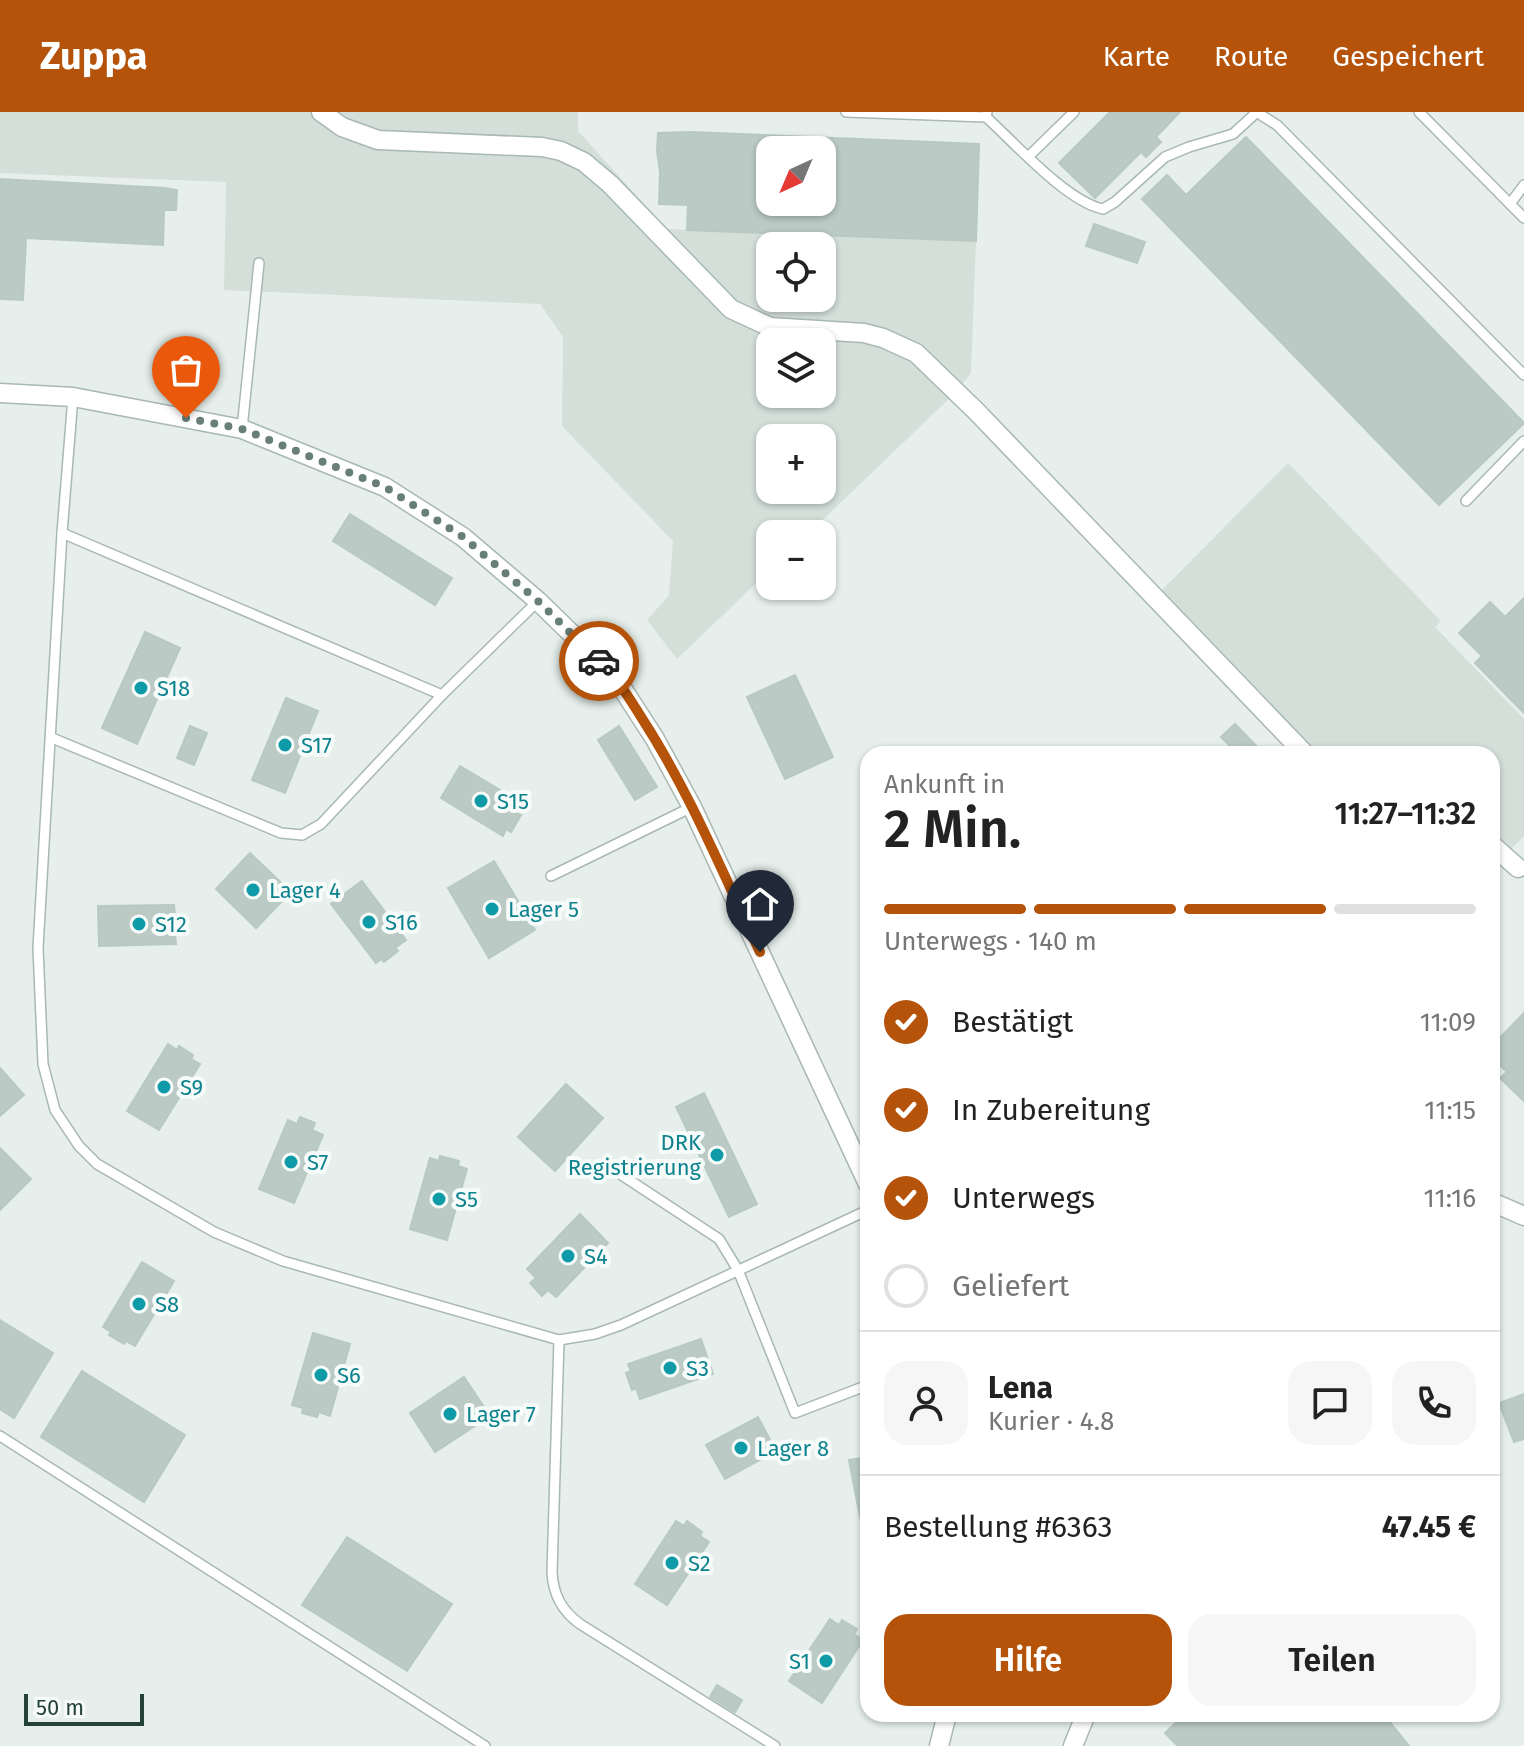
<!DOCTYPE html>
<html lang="de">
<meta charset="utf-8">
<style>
:root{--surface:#fff;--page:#f6f6f6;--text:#222;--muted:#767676;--line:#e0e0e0;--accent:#b45309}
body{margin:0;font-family:"Fira Sans",sans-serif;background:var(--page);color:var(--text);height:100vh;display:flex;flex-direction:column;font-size:30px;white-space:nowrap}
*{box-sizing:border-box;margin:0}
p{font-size:26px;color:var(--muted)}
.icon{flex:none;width:44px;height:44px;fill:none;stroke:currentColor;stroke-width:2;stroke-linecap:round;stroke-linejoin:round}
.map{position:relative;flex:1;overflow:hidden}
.drawer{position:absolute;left:860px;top:634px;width:640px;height:976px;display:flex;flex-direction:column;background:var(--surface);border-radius:24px;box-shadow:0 2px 6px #0004}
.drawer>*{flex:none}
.needle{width:52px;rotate:224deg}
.buttons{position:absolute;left:756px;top:24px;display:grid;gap:16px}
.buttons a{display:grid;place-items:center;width:80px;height:80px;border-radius:16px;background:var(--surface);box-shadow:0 2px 6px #0004;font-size:40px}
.scale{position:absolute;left:24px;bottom:20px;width:120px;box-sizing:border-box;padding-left:8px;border:4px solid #24423a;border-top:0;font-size:22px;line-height:28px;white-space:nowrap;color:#24423a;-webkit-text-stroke:6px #f7fbf9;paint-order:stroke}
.pin{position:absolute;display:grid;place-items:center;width:68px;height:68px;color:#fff;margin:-82px -34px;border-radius:50% 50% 50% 0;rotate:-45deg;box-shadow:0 0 8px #0007}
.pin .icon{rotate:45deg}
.courier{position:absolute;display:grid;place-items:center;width:80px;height:80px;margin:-40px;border:6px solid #b45309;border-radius:50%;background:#fff;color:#222;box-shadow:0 2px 10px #0007}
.head em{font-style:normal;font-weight:600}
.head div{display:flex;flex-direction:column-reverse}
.head{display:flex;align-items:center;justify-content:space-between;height:136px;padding:0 24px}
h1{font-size:52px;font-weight:600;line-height:60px}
.bar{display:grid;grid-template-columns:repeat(4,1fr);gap:12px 8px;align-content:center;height:96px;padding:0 24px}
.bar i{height:10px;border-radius:6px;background:var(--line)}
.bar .on{background:var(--accent)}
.bar p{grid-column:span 4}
.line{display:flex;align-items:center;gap:20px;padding:0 24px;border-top:2px solid var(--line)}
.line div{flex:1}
.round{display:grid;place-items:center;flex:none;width:84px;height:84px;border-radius:24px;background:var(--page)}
ol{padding:0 24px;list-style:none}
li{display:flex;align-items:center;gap:24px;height:88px}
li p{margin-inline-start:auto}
li .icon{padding:8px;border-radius:50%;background:var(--accent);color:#fff;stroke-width:4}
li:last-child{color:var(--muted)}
li i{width:44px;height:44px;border:4px solid var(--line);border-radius:50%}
.button{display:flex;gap:16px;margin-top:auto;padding:16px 24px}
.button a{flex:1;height:92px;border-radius:24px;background:var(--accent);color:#fff;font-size:32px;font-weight:600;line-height:92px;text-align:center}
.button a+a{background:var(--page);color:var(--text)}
header{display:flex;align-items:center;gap:48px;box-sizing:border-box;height:112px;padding:0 40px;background:var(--accent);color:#fff}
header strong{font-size:38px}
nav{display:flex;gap:44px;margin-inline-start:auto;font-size:28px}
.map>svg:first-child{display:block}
</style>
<header>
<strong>Zuppa</strong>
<nav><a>Karte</a><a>Route</a><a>Gespeichert</a></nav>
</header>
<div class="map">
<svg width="1524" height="1634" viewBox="0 0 1524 1634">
<rect width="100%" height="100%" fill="#e6efeb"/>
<g fill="#d4dfda" fill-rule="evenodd">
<path d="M0,0H578V19L667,117L976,129L971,261L957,279L808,422H770V458L677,547L647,508L669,483L673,429L562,314L563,225L540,192L224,178L226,70L0,61ZM770,134H822V186H770ZM770,230H822V282H770ZM770,326H822V378H770Z"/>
<polygon points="1288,351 1441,509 1435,515 1524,607 1524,724 1492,756 1492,642 1295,642 1156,484"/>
</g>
<g fill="#bbcac4" stroke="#b8c9c2" stroke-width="2" fill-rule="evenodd">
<polygon points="1110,0 1180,0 1156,25 1161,30 1146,45 1141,40 1095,86 1059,51"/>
<path d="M691,20L979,32L976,129L687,118L688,93L659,92L660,60L657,39L658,21ZM770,38H822V90H770Z"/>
<polygon points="1246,25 1524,311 1439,393 1142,87 1167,63 1186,83"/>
<polygon points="0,67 165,76 177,78 176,98 164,98 163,133 26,126 23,188 0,187"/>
<polygon points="1094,112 1145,130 1137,151 1086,134"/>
<polygon points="350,402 452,466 435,493 333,429"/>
<polygon points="1524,486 1524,601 1475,551 1482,544 1459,521 1490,490 1505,505"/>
<polygon points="145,520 180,536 137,632 102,616"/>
<polygon points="795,563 833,645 785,667 747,585"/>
<polygon points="286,586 318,599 285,681 252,668"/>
<polygon points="1235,612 1264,642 1238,642 1221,625"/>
<polygon points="190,614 207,621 194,653 177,646"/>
<polygon points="619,614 657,675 635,688 598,628"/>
<polygon points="460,654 522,691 516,701 521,703 511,720 506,717 503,724 441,686"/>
<polygon points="250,741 291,780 256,816 216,777"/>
<polygon points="494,749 535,818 489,846 448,776"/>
<polygon points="362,769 406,828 395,836 398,839 384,850 381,847 376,851 331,792"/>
<polygon points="174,793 175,803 180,803 180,822 175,822 176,832 99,834 98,794"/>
<polygon points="1524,901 1524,989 1500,966 1507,960 1492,945 1492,934"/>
<polygon points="168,932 177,938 179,934 193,943 191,947 200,952 159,1018 127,999"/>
<polygon points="0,956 24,983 0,1004"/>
<polygon points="566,972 603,1006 555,1059 518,1025"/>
<polygon points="704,981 757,1092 729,1105 676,995"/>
<polygon points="300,1005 315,1011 312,1018 323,1023 294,1091 259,1077 288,1008 297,1012"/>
<polygon points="0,1036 31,1067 0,1098"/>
<polygon points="440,1044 459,1049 458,1054 467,1057 447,1128 410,1117 430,1046 439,1049"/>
<polygon points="580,1102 608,1131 556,1185 548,1178 542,1184 530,1171 536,1166 527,1157"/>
<polygon points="142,1150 174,1169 135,1234 126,1229 124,1232 109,1223 111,1220 103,1215"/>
<polygon points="0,1208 53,1241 14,1306 0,1297"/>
<polygon points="313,1221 350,1232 330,1304 319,1300 317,1305 302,1301 303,1296 292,1293"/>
<polygon points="701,1227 713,1262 640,1287 636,1276 632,1278 626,1261 631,1259 628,1252"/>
<polygon points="82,1259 185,1323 144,1390 41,1325"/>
<polygon points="464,1265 490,1304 435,1340 410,1301"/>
<polygon points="1524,1282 1524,1327 1514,1330 1499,1291"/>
<polygon points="758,1305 776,1339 725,1367 706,1333"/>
<polygon points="868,1345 868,1414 862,1415 849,1348"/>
<polygon points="676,1409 684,1414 687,1409 702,1420 700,1424 709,1430 667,1493 635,1472"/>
<polygon points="347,1425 452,1492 407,1559 302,1493"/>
<polygon points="830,1507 839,1513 842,1508 857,1517 854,1522 863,1528 822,1591 789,1569"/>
<polygon points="717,1573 742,1588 735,1600 710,1585"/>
<polygon points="1185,1602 1372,1602 1378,1609 1384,1603 1409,1634 1178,1634 1165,1621"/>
</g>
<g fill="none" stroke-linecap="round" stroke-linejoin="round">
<defs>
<g id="lane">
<polyline points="846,0 986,5 987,0"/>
<polyline points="1256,0 1277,13 1524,263"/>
<polyline points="1419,0 1524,106"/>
<path d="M986,5C1015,31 1066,89 1103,97L1115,90L1165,45L1189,35L1233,22L1257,0"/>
<polyline points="1029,44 1074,0"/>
<polyline points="1510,92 1524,73"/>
<polyline points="73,285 62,421 38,836 43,952 55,998 79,1034 97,1052 214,1120 283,1149 559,1228"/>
<polyline points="242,317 259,151"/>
<polyline points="1466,389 1524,329"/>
<polyline points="62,421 442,583"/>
<polyline points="52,626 281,721 302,723 321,712 442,583 538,489"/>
<polyline points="551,764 692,695"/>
<polyline points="614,1058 719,1127 738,1158 795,1301 868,1273"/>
<polyline points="0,1324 485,1634"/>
<path d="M775,1634L580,1512C562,1499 553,1483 552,1460L559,1228L595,1222L621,1213L868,1098"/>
</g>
<g id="street">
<polyline points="321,0 342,15 378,28 542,35 561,39 584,50 610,72 731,197 770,215 864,221 883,226 916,241 976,299 1305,642"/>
<polyline points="0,281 73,285 242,317 385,375 463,425 538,489 613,562 655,627 692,695 868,1072"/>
<polyline points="1492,733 1518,756"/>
<polyline points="1492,1090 1524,1104"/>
<polyline points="939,1634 947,1602"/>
<polyline points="1073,1634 1086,1602"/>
</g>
</defs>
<use href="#lane" stroke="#a8b8b2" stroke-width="12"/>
<use href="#street" stroke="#a8b8b2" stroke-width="21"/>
<use href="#lane" stroke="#fff" stroke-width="9"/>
<use href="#street" stroke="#fff" stroke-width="18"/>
</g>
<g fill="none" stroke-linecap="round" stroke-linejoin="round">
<polyline stroke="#687f78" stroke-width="8" stroke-dasharray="0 14.4" points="186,306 242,317 385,375 463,425 538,489 599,549"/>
<path stroke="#b45309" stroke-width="10" d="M599,549C617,566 630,587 643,608C690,681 723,762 760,840"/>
</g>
<g fill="#0f9aa8" stroke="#f7fbf9" stroke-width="3">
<circle cx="141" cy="576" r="8"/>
<circle cx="285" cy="633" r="8"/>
<circle cx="481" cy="689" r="8"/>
<circle cx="253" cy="778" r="8"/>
<circle cx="492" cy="797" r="8"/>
<circle cx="369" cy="810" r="8"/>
<circle cx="139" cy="812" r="8"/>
<circle cx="164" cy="975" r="8"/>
<circle cx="717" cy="1043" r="8"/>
<circle cx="291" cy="1050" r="8"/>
<circle cx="439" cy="1087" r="8"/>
<circle cx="568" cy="1144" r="8"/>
<circle cx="139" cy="1192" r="8"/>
<circle cx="670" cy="1256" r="8"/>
<circle cx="321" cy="1263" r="8"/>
<circle cx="450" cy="1302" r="8"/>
<circle cx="741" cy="1336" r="8"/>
<circle cx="672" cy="1451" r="8"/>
<circle cx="826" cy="1549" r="8"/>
</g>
<g text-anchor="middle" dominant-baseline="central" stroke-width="8" stroke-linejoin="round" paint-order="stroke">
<g font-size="22" fill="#0d838f" stroke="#f7fbf9" text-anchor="start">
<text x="157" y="576">S18</text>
<text x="301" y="633">S17</text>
<text x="497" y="689">S15</text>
<text x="269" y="778">Lager 4</text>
<text x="508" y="797">Lager 5</text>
<text x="385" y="810">S16</text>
<text x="155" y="812">S12</text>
<text x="180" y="975">S9</text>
<text x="701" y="1030" text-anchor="end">DRK<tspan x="701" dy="25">Registrierung</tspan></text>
<text x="307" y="1050">S7</text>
<text x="455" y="1087">S5</text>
<text x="584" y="1144">S4</text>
<text x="155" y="1192">S8</text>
<text x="686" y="1256">S3</text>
<text x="337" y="1263">S6</text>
<text x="466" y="1302">Lager 7</text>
<text x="757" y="1336">Lager 8</text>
<text x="688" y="1451">S2</text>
<text x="810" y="1549" text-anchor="end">S1</text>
</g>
</g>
</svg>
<div class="buttons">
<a><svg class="needle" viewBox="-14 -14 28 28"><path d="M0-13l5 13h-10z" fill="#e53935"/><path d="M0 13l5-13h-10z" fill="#767676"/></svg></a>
<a><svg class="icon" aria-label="locate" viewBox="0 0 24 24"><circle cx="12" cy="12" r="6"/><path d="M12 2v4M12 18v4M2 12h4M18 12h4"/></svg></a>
<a><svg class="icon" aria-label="layers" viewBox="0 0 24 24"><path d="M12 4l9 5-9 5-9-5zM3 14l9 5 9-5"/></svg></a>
<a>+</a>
<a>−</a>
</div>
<div class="scale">50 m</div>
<div class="pin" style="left:186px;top:306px;background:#ea580c"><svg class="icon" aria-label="bag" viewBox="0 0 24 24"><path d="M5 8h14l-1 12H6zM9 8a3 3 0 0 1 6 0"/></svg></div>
<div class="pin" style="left:760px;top:840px;background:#1f2937"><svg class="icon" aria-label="home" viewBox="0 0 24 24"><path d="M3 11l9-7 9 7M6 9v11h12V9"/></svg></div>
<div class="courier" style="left:599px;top:549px"><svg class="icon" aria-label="car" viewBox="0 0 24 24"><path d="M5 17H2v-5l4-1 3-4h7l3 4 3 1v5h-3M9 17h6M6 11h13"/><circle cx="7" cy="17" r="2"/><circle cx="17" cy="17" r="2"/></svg></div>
<section class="drawer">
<div class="head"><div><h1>2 Min.</h1><p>Ankunft in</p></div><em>11:27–11:32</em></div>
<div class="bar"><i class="on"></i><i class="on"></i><i class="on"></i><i></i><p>Unterwegs · 140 m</p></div>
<ol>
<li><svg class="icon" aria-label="check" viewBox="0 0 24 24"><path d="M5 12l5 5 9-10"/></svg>Bestätigt<p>11:09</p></li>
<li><svg class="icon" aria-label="check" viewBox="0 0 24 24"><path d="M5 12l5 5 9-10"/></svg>In Zubereitung<p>11:15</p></li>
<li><svg class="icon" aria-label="check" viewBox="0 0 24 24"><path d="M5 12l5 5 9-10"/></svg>Unterwegs<p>11:16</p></li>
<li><i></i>Geliefert</li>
</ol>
<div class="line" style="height:144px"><a class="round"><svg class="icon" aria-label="person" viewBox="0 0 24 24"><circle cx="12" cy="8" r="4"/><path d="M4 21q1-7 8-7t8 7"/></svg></a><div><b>Lena</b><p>Kurier · 4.8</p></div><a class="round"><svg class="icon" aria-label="chat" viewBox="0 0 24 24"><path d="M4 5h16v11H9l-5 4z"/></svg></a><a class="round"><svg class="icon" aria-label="phone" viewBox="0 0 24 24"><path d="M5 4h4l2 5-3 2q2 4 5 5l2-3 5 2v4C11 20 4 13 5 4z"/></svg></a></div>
<div class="line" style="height:104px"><div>Bestellung #6363</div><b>47.45 €</b></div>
<div class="button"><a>Hilfe</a><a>Teilen</a></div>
</section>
</div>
